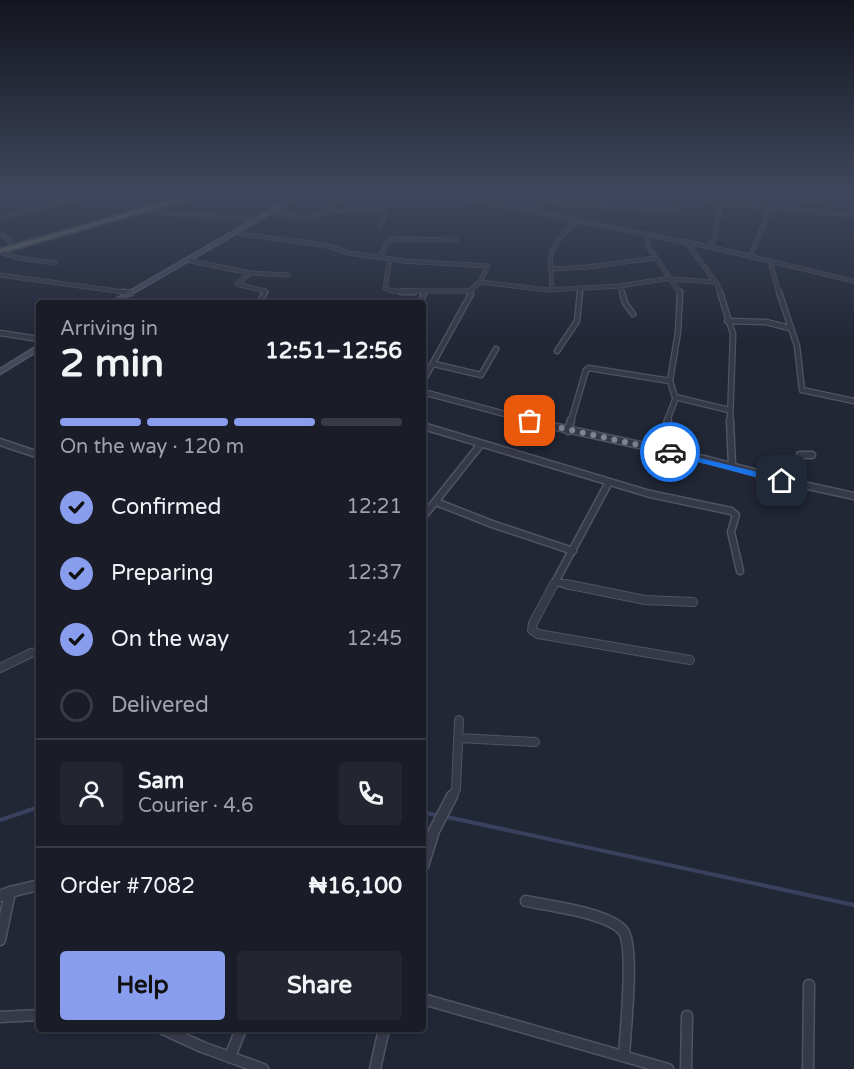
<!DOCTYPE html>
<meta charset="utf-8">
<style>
:root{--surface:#1a1d28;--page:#232630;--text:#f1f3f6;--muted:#9fa2a8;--line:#383b45;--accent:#899def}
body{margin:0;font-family:"Varela Round",sans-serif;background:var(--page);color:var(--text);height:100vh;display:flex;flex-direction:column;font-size:22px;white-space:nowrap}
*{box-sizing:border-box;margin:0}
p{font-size:20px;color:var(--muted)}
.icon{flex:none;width:33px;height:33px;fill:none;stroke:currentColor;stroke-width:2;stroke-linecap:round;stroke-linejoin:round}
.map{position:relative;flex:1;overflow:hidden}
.panel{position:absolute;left:36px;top:300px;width:390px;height:732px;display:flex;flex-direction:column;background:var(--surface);border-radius:6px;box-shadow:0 2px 4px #0004,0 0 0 2px var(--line)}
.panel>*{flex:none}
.pin{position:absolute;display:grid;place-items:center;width:51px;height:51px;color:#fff;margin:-26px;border-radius:12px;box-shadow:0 3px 9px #0006}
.courier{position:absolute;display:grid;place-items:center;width:60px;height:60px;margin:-30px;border:4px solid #1a73e8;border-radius:50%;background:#fff;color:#222;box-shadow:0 2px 8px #0007}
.head em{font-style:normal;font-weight:700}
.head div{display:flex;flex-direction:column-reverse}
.head{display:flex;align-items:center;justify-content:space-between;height:102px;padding:0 24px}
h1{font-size:39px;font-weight:700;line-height:45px}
.bar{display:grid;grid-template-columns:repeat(4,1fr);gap:9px 6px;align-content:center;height:72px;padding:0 24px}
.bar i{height:8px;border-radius:4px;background:var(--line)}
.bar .selected{background:var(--accent)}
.bar p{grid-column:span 4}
.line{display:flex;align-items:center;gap:15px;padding:0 24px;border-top:2px solid var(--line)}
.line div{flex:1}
.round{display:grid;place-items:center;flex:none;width:63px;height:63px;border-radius:6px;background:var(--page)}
ol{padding:0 24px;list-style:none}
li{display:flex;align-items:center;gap:18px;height:66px}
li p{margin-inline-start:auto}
li .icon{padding:6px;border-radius:50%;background:var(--accent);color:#111;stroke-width:4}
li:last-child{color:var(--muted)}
li i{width:33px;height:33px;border:3px solid var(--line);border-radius:50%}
.action{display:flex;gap:12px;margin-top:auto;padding:12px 24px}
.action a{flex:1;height:69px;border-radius:6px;background:var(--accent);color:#111;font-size:24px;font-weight:700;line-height:69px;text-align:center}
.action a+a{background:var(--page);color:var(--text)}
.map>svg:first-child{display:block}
</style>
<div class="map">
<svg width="854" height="1069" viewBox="0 0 854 1069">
<rect width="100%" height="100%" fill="#222736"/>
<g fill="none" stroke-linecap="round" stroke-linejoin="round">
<g stroke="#39415f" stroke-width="4">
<polyline points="423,812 435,815"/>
<polyline points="447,817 854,905"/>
<polyline points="0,820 39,807"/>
</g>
<defs>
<g id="minor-far4">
<polyline points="178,193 192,198"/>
<polyline points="440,193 710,247 854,281"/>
<polyline points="675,193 735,204 854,215"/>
<polyline points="755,193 824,202"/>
<polyline points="544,202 675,211 686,196"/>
<polyline points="495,205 510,193"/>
<polyline points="144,211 259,220"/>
<polyline points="327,212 381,210 385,214 380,227"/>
<polyline points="531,212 555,193"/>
<polyline points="274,214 311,218 351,195"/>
<polyline points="0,218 98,193"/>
<path d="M577,221C563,234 546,248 551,269L588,267L655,258"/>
<polyline points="0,233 16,246"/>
<polyline points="240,234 324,245 349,253 404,261 488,266 480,282 469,291 471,293"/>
<polyline points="647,235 648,246 680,293"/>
<polyline points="686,242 717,284 720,293"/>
<polyline points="710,247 715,236 721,202"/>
<polyline points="0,252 18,258 55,263"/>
<polyline points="750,257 767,217 767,207"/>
<polyline points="380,258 386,243 391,239 456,240"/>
<polyline points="390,259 385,288 392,291 469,291"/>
<polyline points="191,261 250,273 288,275"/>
<polyline points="773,262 771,265 779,293"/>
<polyline points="551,269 552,290"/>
<polyline points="250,273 237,284 265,291 264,293"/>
<polyline points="0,275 131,293"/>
<polyline points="672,279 716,282"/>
<polyline points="480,282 547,290 620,286 670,278"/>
<polyline points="620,286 622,293"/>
<polyline points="424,293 425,290"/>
<polyline points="580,293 580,288"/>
</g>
<g id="minor-far3">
<polyline points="123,292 131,293"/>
<polyline points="401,292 414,292"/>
<polyline points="622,292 625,303 633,314"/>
<polyline points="720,292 733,334 730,421"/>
<polyline points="779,292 797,346 802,390 854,401"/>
<polyline points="259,303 265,292"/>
<polyline points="421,303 424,292"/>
<polyline points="727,321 766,322 790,328"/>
<polyline points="0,333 39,339"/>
<polyline points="557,351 577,321 580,292"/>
<polyline points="434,364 481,375 496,349"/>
<polyline points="423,381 471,294 470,292"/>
<polyline points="670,381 678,332 680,292"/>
<polyline points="423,392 531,421"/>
<polyline points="571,421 586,370 589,368 670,381 675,397 729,410"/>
<polyline points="667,421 676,397"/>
</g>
<g id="minor-far2">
<polyline points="525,420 708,460 799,484 854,496"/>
<polyline points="730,420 732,466"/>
<polyline points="423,426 650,494 731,511 736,515 731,532 740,571"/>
<polyline points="568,431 571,420"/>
<polyline points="0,442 39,455"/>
<polyline points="663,451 668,420"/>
<polyline points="798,485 800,455 812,455"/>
<polyline points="436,502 492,524 573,551"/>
<polyline points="423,517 481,444"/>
<polyline points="556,582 574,586"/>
<polyline points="553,586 609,482"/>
</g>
<g id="minor-far1">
<polyline points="554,584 533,623 532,630 538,634 690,660"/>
<polyline points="566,584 645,600 693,602"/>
<polyline points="0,668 31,653 39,652"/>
<polyline points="459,738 535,742"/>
<polyline points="452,797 456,789 459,720"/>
</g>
<g id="minor">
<polyline points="423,866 434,831 452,796"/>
<polyline points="0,896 10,892"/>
<path d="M526,901C549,906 609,913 623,931C635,946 625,1034 624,1056"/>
<polyline points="0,940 10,892 39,885"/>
<polyline points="423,999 668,1069"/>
<polyline points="0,1017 39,1015"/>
<polyline points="163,1029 202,1047 263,1069"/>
<polyline points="230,1057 241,1029"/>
<polyline points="375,1069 384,1029"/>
<polyline points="686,1069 687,1016"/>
<polyline points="808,1069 809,985"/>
</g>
<g id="secondary">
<polygon points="300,193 306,193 116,303 109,303"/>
<polygon points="39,345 39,350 0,374 0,369"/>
</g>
<polygon id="trunk" points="199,193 209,193 0,253 0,249"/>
</defs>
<use href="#minor-far4" stroke="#505462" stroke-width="5"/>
<use href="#minor-far3" stroke="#505462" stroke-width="7"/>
<use href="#minor-far2" stroke="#505462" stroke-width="9"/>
<use href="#minor-far1" stroke="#505462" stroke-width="10"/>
<use href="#minor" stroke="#505462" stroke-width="13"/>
<use href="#secondary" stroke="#505462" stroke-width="3"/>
<use href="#trunk" stroke="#404452" stroke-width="4"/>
<use href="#minor-far4" stroke="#363947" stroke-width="4"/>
<use href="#minor-far3" stroke="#363947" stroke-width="4.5"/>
<use href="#minor-far2" stroke="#363947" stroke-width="6"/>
<use href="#minor-far1" stroke="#363947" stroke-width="8"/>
<use href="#minor" stroke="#363947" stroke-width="10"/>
<use href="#secondary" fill="#44485a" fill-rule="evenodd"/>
<use href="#trunk" fill="#60605d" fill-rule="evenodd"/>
</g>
<linearGradient id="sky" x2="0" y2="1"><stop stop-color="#13151e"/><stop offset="0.56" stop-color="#3e475d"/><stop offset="1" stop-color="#3e475d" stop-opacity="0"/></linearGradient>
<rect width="854" height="343" fill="url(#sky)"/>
<polygon fill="#1a73e8" points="667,450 782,478 787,481 782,484 667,454"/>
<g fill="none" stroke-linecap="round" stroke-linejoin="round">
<polyline stroke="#7e8392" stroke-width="6" stroke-dasharray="0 10.8" points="530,421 670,452"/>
</g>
</svg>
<div class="pin" style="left:530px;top:421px;background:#ea580c"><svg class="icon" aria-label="bag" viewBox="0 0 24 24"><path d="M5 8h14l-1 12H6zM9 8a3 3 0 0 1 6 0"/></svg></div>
<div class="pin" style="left:782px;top:481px;background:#1f2937"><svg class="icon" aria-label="home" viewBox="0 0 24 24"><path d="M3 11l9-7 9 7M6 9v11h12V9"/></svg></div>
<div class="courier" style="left:670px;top:452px"><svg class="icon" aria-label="car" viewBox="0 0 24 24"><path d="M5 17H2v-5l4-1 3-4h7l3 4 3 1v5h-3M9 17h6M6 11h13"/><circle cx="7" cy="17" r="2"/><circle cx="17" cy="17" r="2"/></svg></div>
<section class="panel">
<div class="head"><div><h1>2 min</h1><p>Arriving in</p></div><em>12:51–12:56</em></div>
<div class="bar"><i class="selected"></i><i class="selected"></i><i class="selected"></i><i></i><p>On the way · 120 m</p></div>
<ol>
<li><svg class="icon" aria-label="check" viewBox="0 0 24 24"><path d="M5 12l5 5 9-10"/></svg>Confirmed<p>12:21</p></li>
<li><svg class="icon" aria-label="check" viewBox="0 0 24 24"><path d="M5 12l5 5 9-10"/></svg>Preparing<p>12:37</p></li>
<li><svg class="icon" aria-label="check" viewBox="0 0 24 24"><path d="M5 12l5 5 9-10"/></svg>On the way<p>12:45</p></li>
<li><i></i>Delivered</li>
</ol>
<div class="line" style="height:108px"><a class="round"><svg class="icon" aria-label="person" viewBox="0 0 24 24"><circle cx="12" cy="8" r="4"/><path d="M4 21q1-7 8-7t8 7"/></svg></a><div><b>Sam</b><p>Courier · 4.6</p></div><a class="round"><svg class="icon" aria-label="phone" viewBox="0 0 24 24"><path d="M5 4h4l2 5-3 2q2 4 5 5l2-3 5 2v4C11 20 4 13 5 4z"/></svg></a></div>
<div class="line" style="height:78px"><div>Order #7082</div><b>₦16,100</b></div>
<div class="action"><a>Help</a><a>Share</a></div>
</section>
</div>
